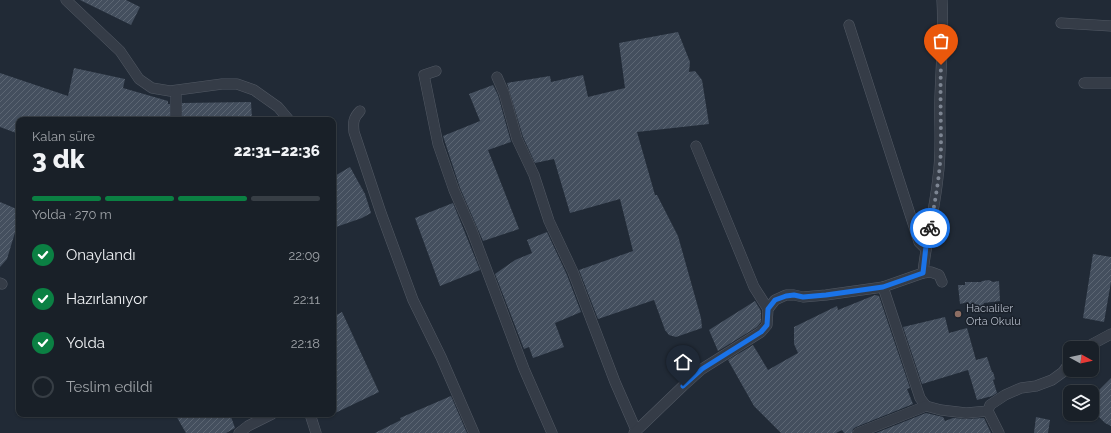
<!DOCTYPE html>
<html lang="tr">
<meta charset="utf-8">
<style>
:root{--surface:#192028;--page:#222830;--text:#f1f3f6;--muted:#9fa3a8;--line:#373e45;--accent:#0b8043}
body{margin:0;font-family:Raleway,sans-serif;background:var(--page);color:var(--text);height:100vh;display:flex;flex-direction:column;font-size:15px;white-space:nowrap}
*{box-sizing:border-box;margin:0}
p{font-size:13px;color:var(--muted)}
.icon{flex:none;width:22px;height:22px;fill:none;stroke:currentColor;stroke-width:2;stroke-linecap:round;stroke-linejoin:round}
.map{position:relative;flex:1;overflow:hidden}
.side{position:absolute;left:16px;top:117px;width:320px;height:300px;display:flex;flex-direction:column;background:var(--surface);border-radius:8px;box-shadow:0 1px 3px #0004,0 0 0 1px var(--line)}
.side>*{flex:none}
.needle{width:26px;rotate:98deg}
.buttons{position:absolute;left:1063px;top:341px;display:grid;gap:8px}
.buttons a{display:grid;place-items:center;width:36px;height:36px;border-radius:8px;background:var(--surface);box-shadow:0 1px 3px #0004,0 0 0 1px var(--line);font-size:20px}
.pin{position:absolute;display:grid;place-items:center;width:34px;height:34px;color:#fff;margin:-41px -17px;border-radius:50% 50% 50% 0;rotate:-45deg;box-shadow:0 0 4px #0007}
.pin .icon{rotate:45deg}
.courier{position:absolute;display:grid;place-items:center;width:40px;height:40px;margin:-20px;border:3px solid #1a73e8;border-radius:50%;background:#fff;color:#222;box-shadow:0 1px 5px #0007}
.overview em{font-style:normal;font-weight:800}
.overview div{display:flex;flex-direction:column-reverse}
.overview{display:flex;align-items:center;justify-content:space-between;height:68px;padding:0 16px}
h1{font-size:26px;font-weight:800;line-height:30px}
.bar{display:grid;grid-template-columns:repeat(4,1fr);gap:6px 4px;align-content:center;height:48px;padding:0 16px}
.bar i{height:5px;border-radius:3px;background:var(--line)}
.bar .selected{background:var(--accent)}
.bar p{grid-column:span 4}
ol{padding:0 16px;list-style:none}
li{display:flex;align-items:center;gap:12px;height:44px}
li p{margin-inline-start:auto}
li .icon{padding:4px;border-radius:50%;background:var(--accent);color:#fff;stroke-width:4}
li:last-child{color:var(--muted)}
li i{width:22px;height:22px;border:2px solid var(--line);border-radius:50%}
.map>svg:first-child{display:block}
</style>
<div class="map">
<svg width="1111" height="433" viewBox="0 0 1111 433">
<defs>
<pattern id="building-hatch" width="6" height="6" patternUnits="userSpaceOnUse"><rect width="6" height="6" fill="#444f5e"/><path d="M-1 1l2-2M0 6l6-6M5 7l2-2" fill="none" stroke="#5c6673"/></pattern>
</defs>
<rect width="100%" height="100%" fill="#212a36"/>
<g fill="url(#building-hatch)">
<polygon points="80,0 126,0 140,7 131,25"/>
<polygon points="678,32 690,62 689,72 695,71 702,80 709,124 637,132 655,195 657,195 678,236 701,318 702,328 676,337 669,335 665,330 654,300 598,319 579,270 633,251 620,199 570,213 554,159 535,163 523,137 507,83 550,76 551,82 583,75 588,97 625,88 619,43"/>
<polygon points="74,68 125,79 123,88 168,101 168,104 170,104 170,120 19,120 19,134 0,127 0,73 68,96"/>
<polygon points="493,85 498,95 511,142 488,150 519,229 483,241 460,188 443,136 480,121 469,94"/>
<polygon points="251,102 252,120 182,120 182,103"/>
<polygon points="350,167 365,194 371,213 362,218 333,228 333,177"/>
<polygon points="0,202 19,210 19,219 7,259 0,267"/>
<polygon points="453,203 480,270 440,286 415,218"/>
<polygon points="547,232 567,275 581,312 555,323 564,347 533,358 529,347 524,349 495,274 515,260 532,253 527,240"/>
<polygon points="1093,254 1111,257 1111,282 1104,322 1083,318"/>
<polygon points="989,280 993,282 999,281 1000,301 984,303 983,306 977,306 976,304 969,304 968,302 960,304 958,285 965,285 965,282 981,282 982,281"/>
<polygon points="875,295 879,296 910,388 907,389 913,404 856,427 853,429 852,433 844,433 842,430 836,433 781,433 754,406 728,360 753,345 768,370 798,353 794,344 794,327 837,306 838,310"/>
<polygon points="755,301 761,311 761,322 757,327 718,351 709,330"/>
<polygon points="342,312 379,392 333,414 333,317"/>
<polygon points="945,317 949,333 967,328 976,360 987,357 992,372 993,372 995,379 993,380 997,393 992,396 977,400 968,370 922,384 903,327"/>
<polygon points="1111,378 1111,426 1105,423 1092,410 1092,397"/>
<polygon points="451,396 467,433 375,433 401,420 400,418"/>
<polygon points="926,413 943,417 945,421 953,418 966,419 984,418 991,433 876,433"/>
<polygon points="175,414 230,414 235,428 226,433 186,433"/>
<polygon points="1036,417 1050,420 1048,433 1034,433"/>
</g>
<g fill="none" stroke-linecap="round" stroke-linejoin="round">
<defs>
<g id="minor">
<polyline points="66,0 120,51 139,79 152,88 170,91 222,84 237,84 254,90 278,107 289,120"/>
<polyline points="1061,23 1111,26"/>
<polyline points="849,25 919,242 926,249"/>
<polyline points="436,71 424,75 438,144 454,190 472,231 524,369 552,433"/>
<polyline points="497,77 504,93 517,139 534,175 549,221 573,272 615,382 636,430"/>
<polyline points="1084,83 1111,83"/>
<path d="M360,111C353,118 353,123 354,132L381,213L413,300L441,357L474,433"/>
<polyline points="176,120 176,91"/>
<polyline points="696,146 754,287 768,309"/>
<path d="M923,273C926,241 935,209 938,177C942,150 939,124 940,97C941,65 944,33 942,0"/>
<polyline points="0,283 2,284"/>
<polyline points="883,287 920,398 926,406"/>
<polyline points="1085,348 1111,334"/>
<polyline points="310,414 316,433"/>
<polyline points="239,433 248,426 272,414"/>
<polyline points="634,433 683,386 702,369 761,332 767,325 768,309 775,300 786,295 794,295 803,297 826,295 883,287 923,273 931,272 939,275 942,282"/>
<polyline points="858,433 926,406 941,410 966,413 988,411"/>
<polyline points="999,433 988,411 990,405 1005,395 1021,388 1036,386 1052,380 1063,372 1070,362"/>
</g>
</defs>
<use href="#minor" stroke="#525964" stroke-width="11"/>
<use href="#minor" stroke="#353c47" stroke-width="10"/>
</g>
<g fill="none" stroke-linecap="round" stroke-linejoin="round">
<path stroke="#7d8592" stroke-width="4" stroke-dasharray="0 7.2" d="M930,228C935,202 940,175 941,148C941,120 940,93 941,65"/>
<polyline stroke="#1a73e8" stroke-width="5" points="683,386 702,369 761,332 767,325 768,309 775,300 786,296 794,295 803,297 826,295 883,287 923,273 926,246 930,228"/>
</g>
<circle fill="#8d6e63" stroke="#1a212b" stroke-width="1.5" cx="958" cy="314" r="4"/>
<g text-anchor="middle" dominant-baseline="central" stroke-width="3" stroke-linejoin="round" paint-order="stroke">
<g font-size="11" fill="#afb6c3" stroke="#1a212b" text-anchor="start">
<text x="966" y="308">Hacıaliler<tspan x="966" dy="13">Orta Okulu</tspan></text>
</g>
</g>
</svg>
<div class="buttons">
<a><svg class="needle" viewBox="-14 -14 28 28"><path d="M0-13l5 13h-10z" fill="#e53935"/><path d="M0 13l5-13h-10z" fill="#9fa3a8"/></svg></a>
<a><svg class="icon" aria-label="layers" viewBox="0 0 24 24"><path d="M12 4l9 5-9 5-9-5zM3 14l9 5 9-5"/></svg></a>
</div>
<div class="pin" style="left:941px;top:65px;background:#ea580c"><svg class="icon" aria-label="bag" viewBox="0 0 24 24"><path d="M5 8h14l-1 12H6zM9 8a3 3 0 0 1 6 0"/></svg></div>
<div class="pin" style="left:683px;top:386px;background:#1f2937"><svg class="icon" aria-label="home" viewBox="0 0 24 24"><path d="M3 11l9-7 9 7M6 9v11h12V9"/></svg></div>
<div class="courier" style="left:930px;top:228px"><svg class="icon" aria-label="bike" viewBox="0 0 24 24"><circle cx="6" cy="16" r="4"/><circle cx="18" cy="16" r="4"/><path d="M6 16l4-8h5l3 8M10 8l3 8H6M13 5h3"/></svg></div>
<section class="side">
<div class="overview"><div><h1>3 dk</h1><p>Kalan süre</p></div><em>22:31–22:36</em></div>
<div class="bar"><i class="selected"></i><i class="selected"></i><i class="selected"></i><i></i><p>Yolda · 270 m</p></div>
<ol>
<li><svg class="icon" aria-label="check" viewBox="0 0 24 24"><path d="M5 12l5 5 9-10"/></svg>Onaylandı<p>22:09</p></li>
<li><svg class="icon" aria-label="check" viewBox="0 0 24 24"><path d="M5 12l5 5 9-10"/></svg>Hazırlanıyor<p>22:11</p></li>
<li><svg class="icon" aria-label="check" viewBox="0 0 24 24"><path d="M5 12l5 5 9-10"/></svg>Yolda<p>22:18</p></li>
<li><i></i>Teslim edildi</li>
</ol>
</section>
</div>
